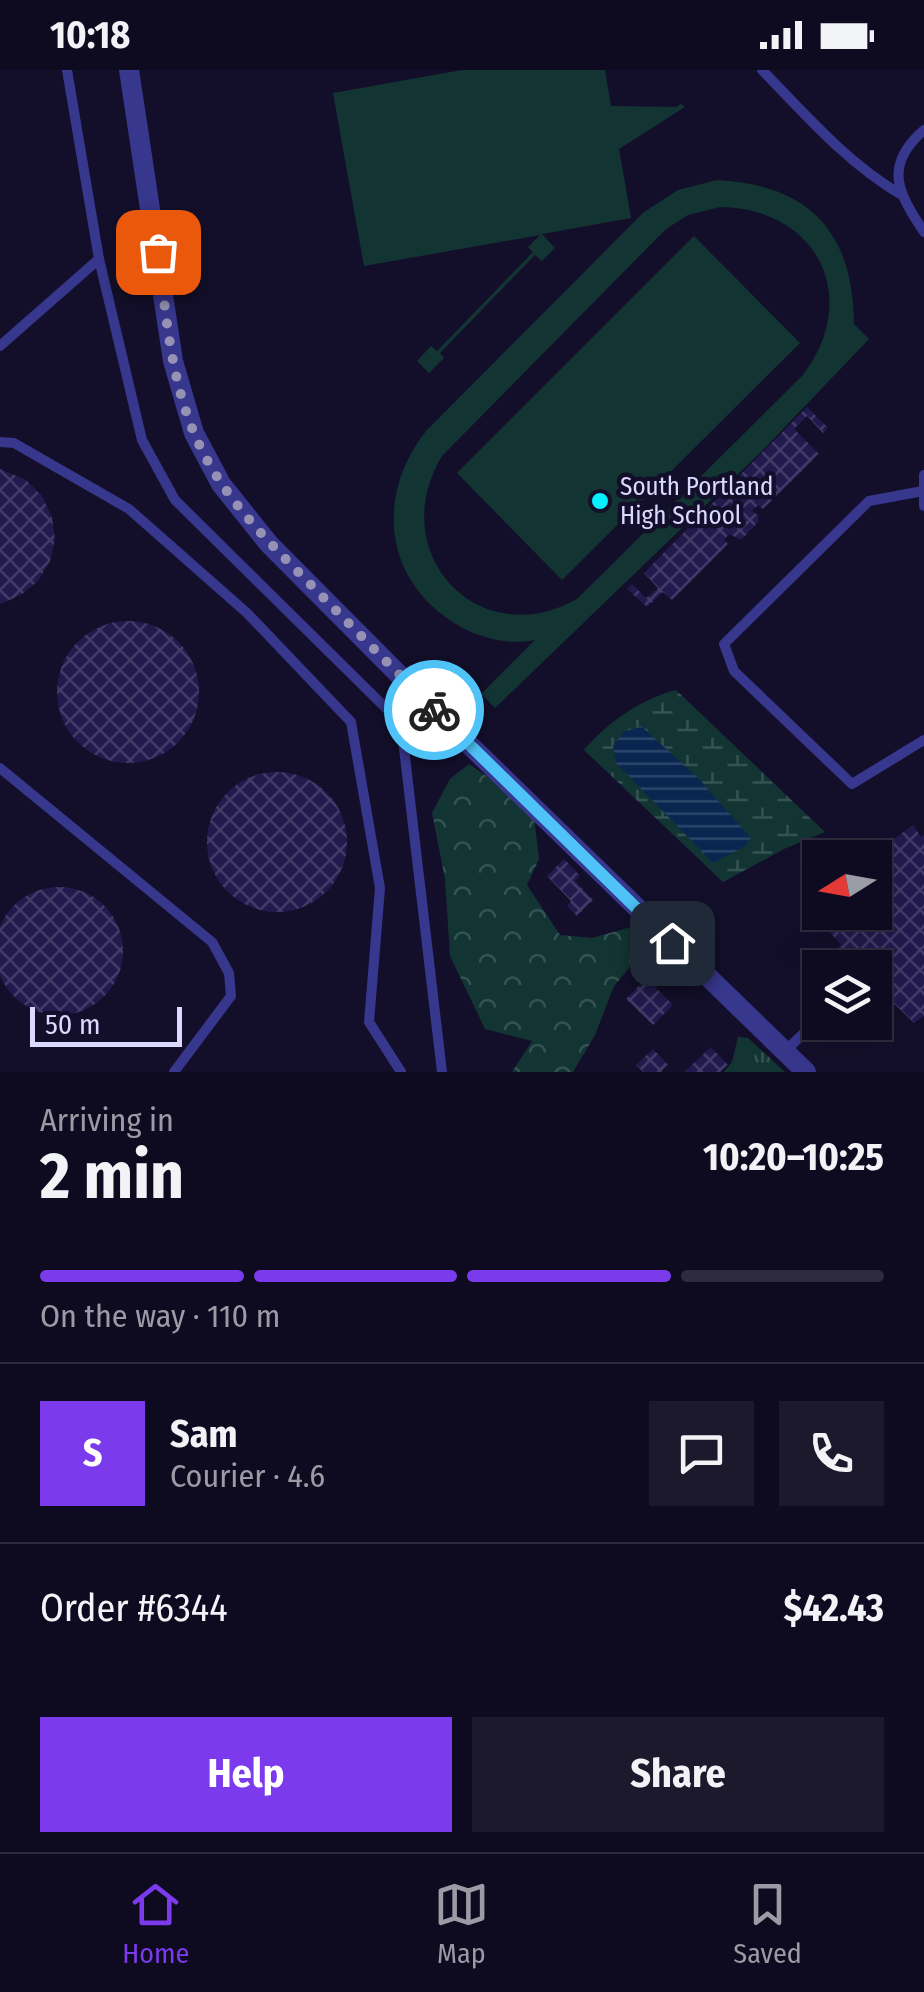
<!DOCTYPE html>
<meta charset="utf-8">
<style>
:root{--surface:#0e0b20;--page:#1c192d;--text:#f1f3f6;--muted:#9b9ba5;--line:#2e2b3e;--accent:#7c3aed}
body{margin:0;font-family:"Fira Sans Condensed",sans-serif;background:var(--page);color:var(--text);height:100vh;display:flex;flex-direction:column;font-size:38px;white-space:nowrap}
*{box-sizing:border-box;margin:0}
p{font-size:32px;color:var(--muted)}
.icon{flex:none;width:55px;height:55px;fill:none;stroke:currentColor;stroke-width:2;stroke-linecap:round;stroke-linejoin:round}
.map{position:relative;height:1002px;overflow:hidden}
.details{display:flex;flex-direction:column;background:var(--surface);flex:1}
.details>*{flex:none}
.needle{width:65px;rotate:259deg}
.buttons{position:absolute;left:802px;top:770px;display:grid;gap:20px}
.buttons a{display:grid;place-items:center;width:90px;height:90px;border-radius:0px;background:var(--surface);box-shadow:0 10px 40px #0002,0 0 0 2px var(--line);font-size:50px}
.scale{position:absolute;left:30px;bottom:25px;width:152px;box-sizing:border-box;padding-left:10px;border:5px solid #dcd9ff;border-top:0;font-size:28px;line-height:35px;white-space:nowrap;color:#dcd9ff;-webkit-text-stroke:8px #130f2b;paint-order:stroke}
.pin{position:absolute;display:grid;place-items:center;width:85px;height:85px;color:#fff;margin:-42px;border-radius:20px;box-shadow:0 5px 15px #0006}
.courier{position:absolute;display:grid;place-items:center;width:100px;height:100px;margin:-50px;border:8px solid #4fc3f7;border-radius:50%;background:#fff;color:#222;box-shadow:0 2px 12px #0007}
.head em{font-style:normal;font-weight:700}
.head div{display:flex;flex-direction:column-reverse}
.head{display:flex;align-items:center;justify-content:space-between;height:170px;padding:0 40px}
h1{font-size:65px;font-weight:700;line-height:75px}
.bar{display:grid;grid-template-columns:repeat(4,1fr);gap:15px 10px;align-content:center;height:120px;padding:0 40px}
.bar i{height:12px;border-radius:8px;background:var(--line)}
.bar .on{background:var(--accent)}
.bar p{grid-column:span 4}
.line{display:flex;align-items:center;gap:25px;padding:0 40px;border-top:2px solid var(--line)}
.line div{flex:1}
.round{display:grid;place-items:center;flex:none;width:105px;height:105px;border-radius:0px;background:var(--page)}
.primary-button{display:flex;gap:20px;margin-top:auto;padding:20px 40px}
.primary-button a{flex:1;height:115px;border-radius:0px;background:var(--accent);color:#fff;font-size:40px;font-weight:700;line-height:115px;text-align:center}
.primary-button a+a{background:var(--page);color:var(--text)}
.status{display:flex;justify-content:space-between;align-items:center;height:70px;padding:0 50px;background:var(--surface);direction:ltr}
.status svg{height:28px;fill:currentColor}
.dock{display:flex;justify-content:space-around;align-items:center;height:140px;border-top:2px solid var(--line);background:var(--surface);font-size:28px;color:var(--muted)}
.dock a{display:grid;justify-items:center;gap:5px}
.dock .on{color:var(--accent)}
.map>svg:first-child{display:block}
</style>
<div class="status"><b>10:18</b><svg viewBox="0 0 49 12"><path d="M0 12V9h3v3zM5 12V6h3v6zM10 12V3h3v9zM15 12V0h3v12zM26 1h20v11H26zM47 4h2v5h-2z"/></svg></div>
<div class="map">
<svg width="924" height="1002" viewBox="0 0 924 1002">
<defs>
<pattern id="grass-tufts" width="24" height="20" patternUnits="userSpaceOnUse" patternTransform="scale(2.5)"><rect width="24" height="20" fill="#123533"/><path d="M3 7l-1-3M5 7V3M7 7l1-3M15 17l-1-3M17 17v-4M19 17l1-3" fill="none" stroke="#345252"/></pattern>
<pattern id="forest-crowns" width="20" height="18" patternUnits="userSpaceOnUse" patternTransform="scale(2.5)"><rect width="20" height="18" fill="#123533"/><path d="M2 6a3 3 0 1 1 6 0M12 15a3 3 0 1 1 6 0" fill="none" stroke="#345252"/></pattern>
<pattern id="wetland-marsh" width="20" height="14" patternUnits="userSpaceOnUse" patternTransform="scale(2.5)"><rect width="20" height="14" fill="#123533"/><path d="M1 5h8M5 5V1M11 12h8M15 12V8" fill="none" stroke="#345252"/></pattern>
<pattern id="water-rules" width="6" height="5" patternUnits="userSpaceOnUse" patternTransform="scale(2.5)"><rect width="6" height="5" fill="#092650"/><path d="M0 2.5h6" fill="none" stroke="#2c456a"/></pattern>
<pattern id="building-cross-hatch" width="8" height="8" patternUnits="userSpaceOnUse" patternTransform="scale(2.5)"><rect width="8" height="8" fill="#221a4d"/><path d="M0 0l8 8M0 8l8-8" fill="none" stroke="#423b68"/></pattern>
</defs>
<rect width="100%" height="100%" fill="#130f2b"/>
<polygon fill="url(#grass-tufts)" points="738,967 748,968 785,1002 724,1002 732,992"/>
<polygon fill="url(#forest-crowns)" points="469,694 533,738 539,789 527,815 560,865 592,868 631,857 645,879 614,916 595,965 573,1002 512,1002 532,971 485,959 450,886 445,809 432,743 450,709"/>
<path fill="url(#wetland-marsh)" d="M676,620L825,762L784,779L723,812L584,680C608,652 641,629 676,620Z"/>
<g fill="#123533" fill-rule="evenodd">
<polygon points="462,0 605,0 611,36 676,37 681,34 685,37 619,79 631,148 542,164 555,178 542,191 535,185 440,283 444,288 429,303 417,291 431,276 437,281 533,182 528,177 540,165 364,196 333,23"/>
<path d="M717,110C810,115 853,162 854,254L869,269L762,381L495,638L481,624L535,570C510,575 483,569 461,557C384,514 374,427 426,361L644,142L678,120ZM720,137C817,138 863,228 802,306L577,529C478,585 384,482 442,386L666,159L688,145Z"/>
<polygon points="694,166 800,273 562,510 457,403"/>
</g>
<polygon fill="url(#water-rules)" points="641,656 697,707 751,768 744,777 713,793 616,693 613,676 624,662"/>
<g fill="url(#building-cross-hatch)">
<polygon points="807,337 828,358 823,363 807,346 794,359 819,384 763,439 758,435 752,441 759,446 758,452 741,470 729,464 724,470 728,474 672,530 663,522 647,537 627,519 632,514 646,528 658,518 644,503"/>
<polygon points="0,399 26,410 42,426 52,447 55,469 50,491 38,511 21,525 0,534"/>
<circle cx="128" cy="622" r="71"/>
<circle cx="277" cy="772" r="70"/>
<polygon points="913,755 921,767 924,765 924,946 914,953 887,927 878,936 875,933 875,898 839,898 830,889 841,875 827,859 843,842 875,842 875,788 868,788"/>
<polygon points="564,789 580,806 575,811 593,830 577,846 567,836 571,831 547,806"/>
<circle cx="59" cy="881" r="64"/>
<polygon points="646,908 673,935 653,955 626,929"/>
<polygon points="711,977 728,995 720,1002 684,1002"/>
<polygon points="653,979 668,995 661,1002 643,1002 636,995"/>
</g>
<g fill="none" stroke-linecap="round" stroke-linejoin="round">
<g stroke="#37378d" stroke-width="10">
<polyline points="67,0 99,189 142,370 175,430 401,653 442,1002"/>
<path d="M762,0C805,44 846,92 900,124"/>
<path d="M924,60C882,96 899,124 924,162"/>
<polyline points="0,276 99,189"/>
<polyline points="0,372 14,373 129,439 247,543 351,652 380,818 369,952 401,1002"/>
<polyline points="924,405 924,436"/>
<polyline points="923,421 869,431 724,574 734,601 852,714 924,670"/>
<polyline points="0,698 212,872 229,903 231,926 174,1002"/>
<polyline points="785,981 820,948"/>
</g>
<polyline stroke="#37378d" stroke-width="20" points="129,0 173,291 194,363 221,414 269,474 448,654 806,1002"/>
</g>
<g fill="none" stroke-linecap="round" stroke-linejoin="round">
<path stroke="#9692b5" stroke-width="10" stroke-dasharray="0 18" d="M158,182C166,243 170,305 194,363C220,426 269,472 316,520C355,560 395,600 434,640"/>
<polyline stroke="#4fc3f7" stroke-width="12" points="434,640 672,873"/>
</g>
<circle fill="#05f0ff" stroke="#130f2b" stroke-width="4" cx="600" cy="431" r="10"/>
<g text-anchor="middle" dominant-baseline="central" stroke-width="9" stroke-linejoin="round" paint-order="stroke">
<g font-size="25" fill="#dcd9ff" stroke="#130f2b" text-anchor="start">
<text x="620" y="417">South Portland<tspan x="620" dy="29">High School</tspan></text>
</g>
</g>
</svg>
<div class="buttons">
<a><svg class="needle" viewBox="-14 -14 28 28"><path d="M0-13l5 13h-10z" fill="#e53935"/><path d="M0 13l5-13h-10z" fill="#9b9ba5"/></svg></a>
<a><svg class="icon" aria-label="layers" viewBox="0 0 24 24"><path d="M12 4l9 5-9 5-9-5zM3 14l9 5 9-5"/></svg></a>
</div>
<div class="scale">50 m</div>
<div class="pin" style="left:158px;top:182px;background:#ea580c"><svg class="icon" aria-label="bag" viewBox="0 0 24 24"><path d="M5 8h14l-1 12H6zM9 8a3 3 0 0 1 6 0"/></svg></div>
<div class="pin" style="left:672px;top:873px;background:#1f2937"><svg class="icon" aria-label="home" viewBox="0 0 24 24"><path d="M3 11l9-7 9 7M6 9v11h12V9"/></svg></div>
<div class="courier" style="left:434px;top:640px"><svg class="icon" aria-label="bike" viewBox="0 0 24 24"><circle cx="6" cy="16" r="4"/><circle cx="18" cy="16" r="4"/><path d="M6 16l4-8h5l3 8M10 8l3 8H6M13 5h3"/></svg></div>
</div>
<section class="details">
<div class="head"><div><h1>2 min</h1><p>Arriving in</p></div><em>10:20–10:25</em></div>
<div class="bar"><i class="on"></i><i class="on"></i><i class="on"></i><i></i><p>On the way · 110 m</p></div>
<div class="line" style="height:180px"><b class="round" style="background:var(--accent);color:#fff">S</b><div><b>Sam</b><p>Courier · 4.6</p></div><a class="round"><svg class="icon" aria-label="chat" viewBox="0 0 24 24"><path d="M4 5h16v11H9l-5 4z"/></svg></a><a class="round"><svg class="icon" aria-label="phone" viewBox="0 0 24 24"><path d="M5 4h4l2 5-3 2q2 4 5 5l2-3 5 2v4C11 20 4 13 5 4z"/></svg></a></div>
<div class="line" style="height:130px"><div>Order #6344</div><b>$42.43</b></div>
<div class="primary-button"><a>Help</a><a>Share</a></div>
</section>
<nav class="dock">
<a class="on"><svg class="icon" aria-label="home" viewBox="0 0 24 24"><path d="M3 11l9-7 9 7M6 9v11h12V9"/></svg>Home</a>
<a><svg class="icon" aria-label="map" viewBox="0 0 24 24"><path d="M3 6l6-2 6 2 6-2v14l-6 2-6-2-6 2zM9 4v14M15 6v14"/></svg>Map</a>
<a><svg class="icon" aria-label="saved" viewBox="0 0 24 24"><path d="M7 4h10v16l-5-4-5 4z"/></svg>Saved</a>
</nav>
